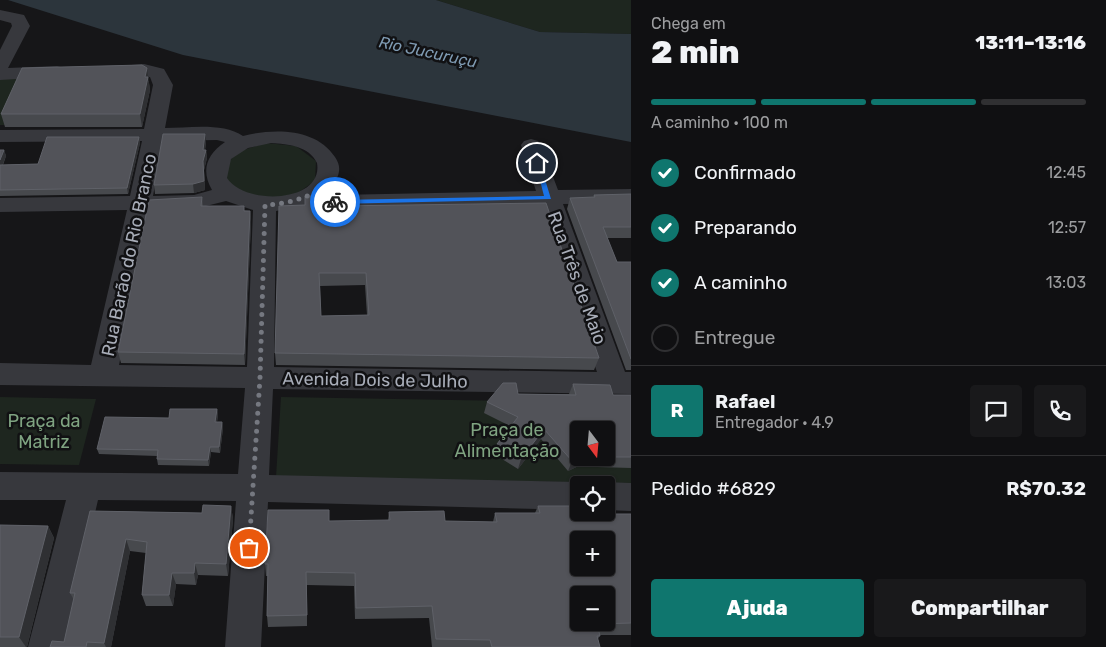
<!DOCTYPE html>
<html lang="pt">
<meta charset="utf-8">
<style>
:root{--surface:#101012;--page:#19191b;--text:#f1f3f6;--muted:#9c9d9f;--line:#303032;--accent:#0f766e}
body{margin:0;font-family:Rubik,sans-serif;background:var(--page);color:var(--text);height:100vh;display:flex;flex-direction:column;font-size:19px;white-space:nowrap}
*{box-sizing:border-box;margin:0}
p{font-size:16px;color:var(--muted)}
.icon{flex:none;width:28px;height:28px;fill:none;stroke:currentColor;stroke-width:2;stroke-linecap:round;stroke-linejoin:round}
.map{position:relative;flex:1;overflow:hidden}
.side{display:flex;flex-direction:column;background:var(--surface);width:475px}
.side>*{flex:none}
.needle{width:32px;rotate:164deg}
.controls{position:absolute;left:570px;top:421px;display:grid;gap:10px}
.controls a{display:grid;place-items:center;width:45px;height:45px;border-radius:5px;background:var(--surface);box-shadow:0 1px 4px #0004,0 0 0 1px var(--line);font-size:25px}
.pin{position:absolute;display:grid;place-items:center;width:42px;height:42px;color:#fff;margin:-21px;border:2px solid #fff;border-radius:50%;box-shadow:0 1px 5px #0007}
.courier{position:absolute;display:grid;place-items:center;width:50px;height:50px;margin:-25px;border:4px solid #1a73e8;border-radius:50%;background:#fff;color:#222;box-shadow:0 1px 6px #0007}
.head em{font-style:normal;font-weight:800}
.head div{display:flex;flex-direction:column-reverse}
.head{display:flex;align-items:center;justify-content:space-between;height:85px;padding:0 20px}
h1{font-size:32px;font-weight:800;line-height:38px}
.bar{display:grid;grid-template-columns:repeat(4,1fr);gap:8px 5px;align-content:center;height:60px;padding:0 20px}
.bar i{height:6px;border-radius:4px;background:var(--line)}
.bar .active{background:var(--accent)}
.bar p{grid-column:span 4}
.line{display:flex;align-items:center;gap:12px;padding:0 20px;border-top:1px solid var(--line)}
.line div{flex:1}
.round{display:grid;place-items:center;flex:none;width:52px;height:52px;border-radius:5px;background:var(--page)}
ol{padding:0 20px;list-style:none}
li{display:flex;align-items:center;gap:15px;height:55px}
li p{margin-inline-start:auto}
li .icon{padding:5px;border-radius:50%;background:var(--accent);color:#fff;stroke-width:4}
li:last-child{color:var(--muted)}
li i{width:28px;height:28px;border:2px solid var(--line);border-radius:50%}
.primary-button{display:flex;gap:10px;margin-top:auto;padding:10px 20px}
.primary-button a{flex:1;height:58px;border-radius:5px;background:var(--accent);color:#fff;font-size:20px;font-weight:800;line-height:58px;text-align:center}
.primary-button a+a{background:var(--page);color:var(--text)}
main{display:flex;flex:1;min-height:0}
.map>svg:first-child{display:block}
</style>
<main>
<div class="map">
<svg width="631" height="647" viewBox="0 0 631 647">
<rect width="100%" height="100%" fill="#161618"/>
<g fill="#1e261f" fill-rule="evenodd">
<polygon points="436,0 631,0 631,34 540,32"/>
<polygon points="0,78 26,78 5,125 0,125"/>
<polygon points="266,143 296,146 316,161 315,181 293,196 259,199 231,188 223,169 237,152"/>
<polygon points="0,397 96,399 79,465 0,464"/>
<path d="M281,397L631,403V483L276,477ZM579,430H606V458H579Z"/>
</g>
<polygon fill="#2c353c" points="8,0 436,0 540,32 631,34 631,142 183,55"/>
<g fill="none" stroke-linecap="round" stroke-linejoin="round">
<g fill="#37383d" fill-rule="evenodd">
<polygon points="0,10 24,15 30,26 8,68 57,66 64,68 66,72 64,76 0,80 0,50 12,26 11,23 0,20"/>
<path d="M144,64L164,69L173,85L165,128C188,128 223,122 243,136C274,128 316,128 335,157C344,170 337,180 328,191L336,195L536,191L521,145L524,141L531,139L538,141L541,145L558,190L631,189V203L563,204L625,372H631V394L273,389L269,475L579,482L587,485H579V510L268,502L261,647H225L236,501L98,500L64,647H28L66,500H0V472L238,474L245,388L0,385V363L91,365L127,210L0,212V198L130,196L142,141L0,142V130L144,129L153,85L150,77L106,75L104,71L106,67ZM217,140L225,142C206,155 201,171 212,190L194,195L153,196L163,141ZM271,143C288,144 309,146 317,163C324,203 245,206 227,178L231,159L248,148ZM226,201L253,210L247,367L119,365L150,210L194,209ZM313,201L333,209L541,205L597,372L274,367L276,211L306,205Z"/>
<polygon points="606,482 631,483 631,511 606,510 606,485 598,485"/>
</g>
</g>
<g fill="#47494d" fill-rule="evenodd">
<polygon points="149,81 149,83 150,90 142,127 5,127 1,114"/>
<polygon points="139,137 140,143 128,194 0,196 0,150 4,150 6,156 3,165 38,164"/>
<polygon points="206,142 205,150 206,150 207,158 204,170 205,190 194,193 155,194 154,185"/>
<polygon points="631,194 631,238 607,238 617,262 631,262 631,370 626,370 567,209 570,198 593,198 594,195"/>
<polygon points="202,197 203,206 250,211 251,222 245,365 121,363 118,352"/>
<path d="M337,206L599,358L594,370L276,365L275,353ZM365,285L367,315L321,316L320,286Z"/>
<path d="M573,384L613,395H631V468L597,467L595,458L568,471L541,439L518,469L494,454L497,444L510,426L484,413L487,402L518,394H569ZM606,430V458H579Z"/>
<polygon points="217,409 218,415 217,422 222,422 223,428 220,453 211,452 209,466 158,465 157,459 157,456 99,454 97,449 169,418"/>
<polygon points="231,506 233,519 228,576 198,575 196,585 176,584 173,606 146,606 142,595 146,553 130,551 111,647 50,647 64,642 74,600 70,593 90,511 202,513"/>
<polygon points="538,506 572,514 631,514 631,635 600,635 598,639 600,647 432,647 429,618 355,619 354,586 307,585 307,626 268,627 267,616 268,576 266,576 265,564 388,520 389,512 445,521 493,522 495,513 535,513"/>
<polygon points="0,525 48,526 54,538 27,647 0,647"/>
</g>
<g fill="#2f3033">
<polygon points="147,68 150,90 142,127 140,114 145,77"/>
<polygon points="205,134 206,142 204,158 203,150"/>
<polygon points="139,137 140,143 128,194 127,188"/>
<polygon points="4,150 6,156 0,171 0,160"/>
<polygon points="206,150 207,158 204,170 205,190 194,193 193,184 203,161"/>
<polygon points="250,211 251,222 245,365 244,354"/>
<polygon points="217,409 218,415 216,428 215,422"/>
<polygon points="222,422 223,428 220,453 219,447"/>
<polygon points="544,429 541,439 518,469 521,459"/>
<polygon points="210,447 211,452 209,466 208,460"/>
<polygon points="579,457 595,458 568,471 572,461"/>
<polygon points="231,506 233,519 228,576 226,564"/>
<polygon points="48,526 54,538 27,647 26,647 19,637"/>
<polygon points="126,539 130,551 111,647 106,647 104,643"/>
<polygon points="195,563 198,575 196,585 194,573"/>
<polygon points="172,573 176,584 173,606 169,595"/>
</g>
<g fill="#525359" stroke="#5f6168" fill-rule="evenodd">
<polygon points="142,65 147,68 145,77 148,77 140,114 1,114 22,68"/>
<polygon points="163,134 205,134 203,150 206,150 203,161 204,181 193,184 154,185"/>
<polygon points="47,137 139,137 127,188 0,190 0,165 38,164"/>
<polygon points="0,150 4,150 0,160"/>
<polygon points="631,194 631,227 603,227 617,262 631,262 631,359 570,198 595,197 594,195"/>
<path d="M305,196H327L337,198V206L546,203L599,358L275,353L279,206L305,205ZM319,273H366L369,315L321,316Z"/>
<polygon points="202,197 201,206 244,206 244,211 250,211 244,354 118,352 149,200"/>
<polygon points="503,383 516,383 518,394 576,395 573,384 610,385 613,395 631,395 631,457 606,457 606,430 579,430 579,457 572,461 544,429 521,459 497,444 518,417 487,402"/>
<polygon points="170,409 217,409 215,422 222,422 219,447 210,447 208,460 157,459 158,450 97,449 105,417 169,418"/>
<polygon points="203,505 231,506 226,564 195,563 194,573 172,573 169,595 142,595 147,542 126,539 104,643 87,642 86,647 50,647 52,641 64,642 75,593 70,593 90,511 202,513"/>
<path d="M538,506H570L572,514H631V623L597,624L600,636H597L600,647H492L490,640L436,639L432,606L356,608L355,573L306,572L307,615L267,616L268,564H265L268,510H329V521L390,520L389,512L444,511L445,521L497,522L495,513H540ZM579,540H606V568H579ZM579,595H606V622H579Z"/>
<polygon points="0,525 48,526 19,637 0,637"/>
</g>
<polygon fill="#1a73e8" points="535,161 540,163 551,199 335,204 332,202 335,200 544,196"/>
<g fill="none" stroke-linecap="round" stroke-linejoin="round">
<path stroke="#757880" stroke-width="5" stroke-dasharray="0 9" d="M249,548L260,378L265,205C283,204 297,201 314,193L323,199L335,202"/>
</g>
<g text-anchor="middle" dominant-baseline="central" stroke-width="5" stroke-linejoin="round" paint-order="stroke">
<g font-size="16" font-style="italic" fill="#7f9bb3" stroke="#111113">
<text transform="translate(428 52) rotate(12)">Rio Jucuruçu</text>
</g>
<g font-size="18" fill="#a8adb8" stroke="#111113">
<text transform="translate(129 255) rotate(-78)">Rua Barão do Rio Branco</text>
<text transform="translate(577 278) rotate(70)">Rua Três de Maio</text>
<text transform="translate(375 380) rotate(1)">Avenida Dois de Julho</text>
</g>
<g font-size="18" fill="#7fa381" stroke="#111113">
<text x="44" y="421">Praça da<tspan x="44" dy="21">Matriz</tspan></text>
<text x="507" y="430">Praça de<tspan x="507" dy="21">Alimentação</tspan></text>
</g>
</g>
</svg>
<div class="controls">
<a><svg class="needle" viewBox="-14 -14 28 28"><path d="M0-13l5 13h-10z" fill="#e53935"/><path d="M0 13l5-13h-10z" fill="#9c9d9f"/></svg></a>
<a><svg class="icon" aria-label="locate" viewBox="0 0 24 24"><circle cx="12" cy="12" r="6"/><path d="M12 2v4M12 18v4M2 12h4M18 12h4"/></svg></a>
<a>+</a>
<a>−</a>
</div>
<div class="pin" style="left:249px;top:548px;background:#ea580c"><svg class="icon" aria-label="bag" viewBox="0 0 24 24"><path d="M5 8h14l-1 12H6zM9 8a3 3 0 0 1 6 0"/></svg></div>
<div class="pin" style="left:537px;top:163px;background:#1f2937"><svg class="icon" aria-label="home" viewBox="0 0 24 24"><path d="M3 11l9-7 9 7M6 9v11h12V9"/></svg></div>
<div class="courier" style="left:335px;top:202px"><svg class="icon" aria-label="bike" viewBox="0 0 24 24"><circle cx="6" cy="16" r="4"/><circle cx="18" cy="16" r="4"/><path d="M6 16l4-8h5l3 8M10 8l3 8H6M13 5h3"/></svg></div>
</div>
<section class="side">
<div class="head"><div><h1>2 min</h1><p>Chega em</p></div><em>13:11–13:16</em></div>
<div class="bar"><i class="active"></i><i class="active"></i><i class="active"></i><i></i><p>A caminho · 100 m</p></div>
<ol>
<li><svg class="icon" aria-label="check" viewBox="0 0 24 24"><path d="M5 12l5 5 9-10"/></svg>Confirmado<p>12:45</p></li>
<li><svg class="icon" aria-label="check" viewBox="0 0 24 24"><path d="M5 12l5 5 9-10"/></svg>Preparando<p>12:57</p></li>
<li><svg class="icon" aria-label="check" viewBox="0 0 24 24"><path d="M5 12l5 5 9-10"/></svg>A caminho<p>13:03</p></li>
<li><i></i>Entregue</li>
</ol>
<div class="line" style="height:90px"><b class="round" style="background:var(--accent);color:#fff">R</b><div><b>Rafael</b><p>Entregador · 4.9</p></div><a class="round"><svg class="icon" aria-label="chat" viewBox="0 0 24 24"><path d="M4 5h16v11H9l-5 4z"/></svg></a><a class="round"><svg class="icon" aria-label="phone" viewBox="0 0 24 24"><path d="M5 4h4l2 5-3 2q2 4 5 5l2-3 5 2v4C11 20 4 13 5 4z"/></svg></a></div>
<div class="line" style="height:65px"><div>Pedido #6829</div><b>R$70.32</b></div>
<div class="primary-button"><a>Ajuda</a><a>Compartilhar</a></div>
</section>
</main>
